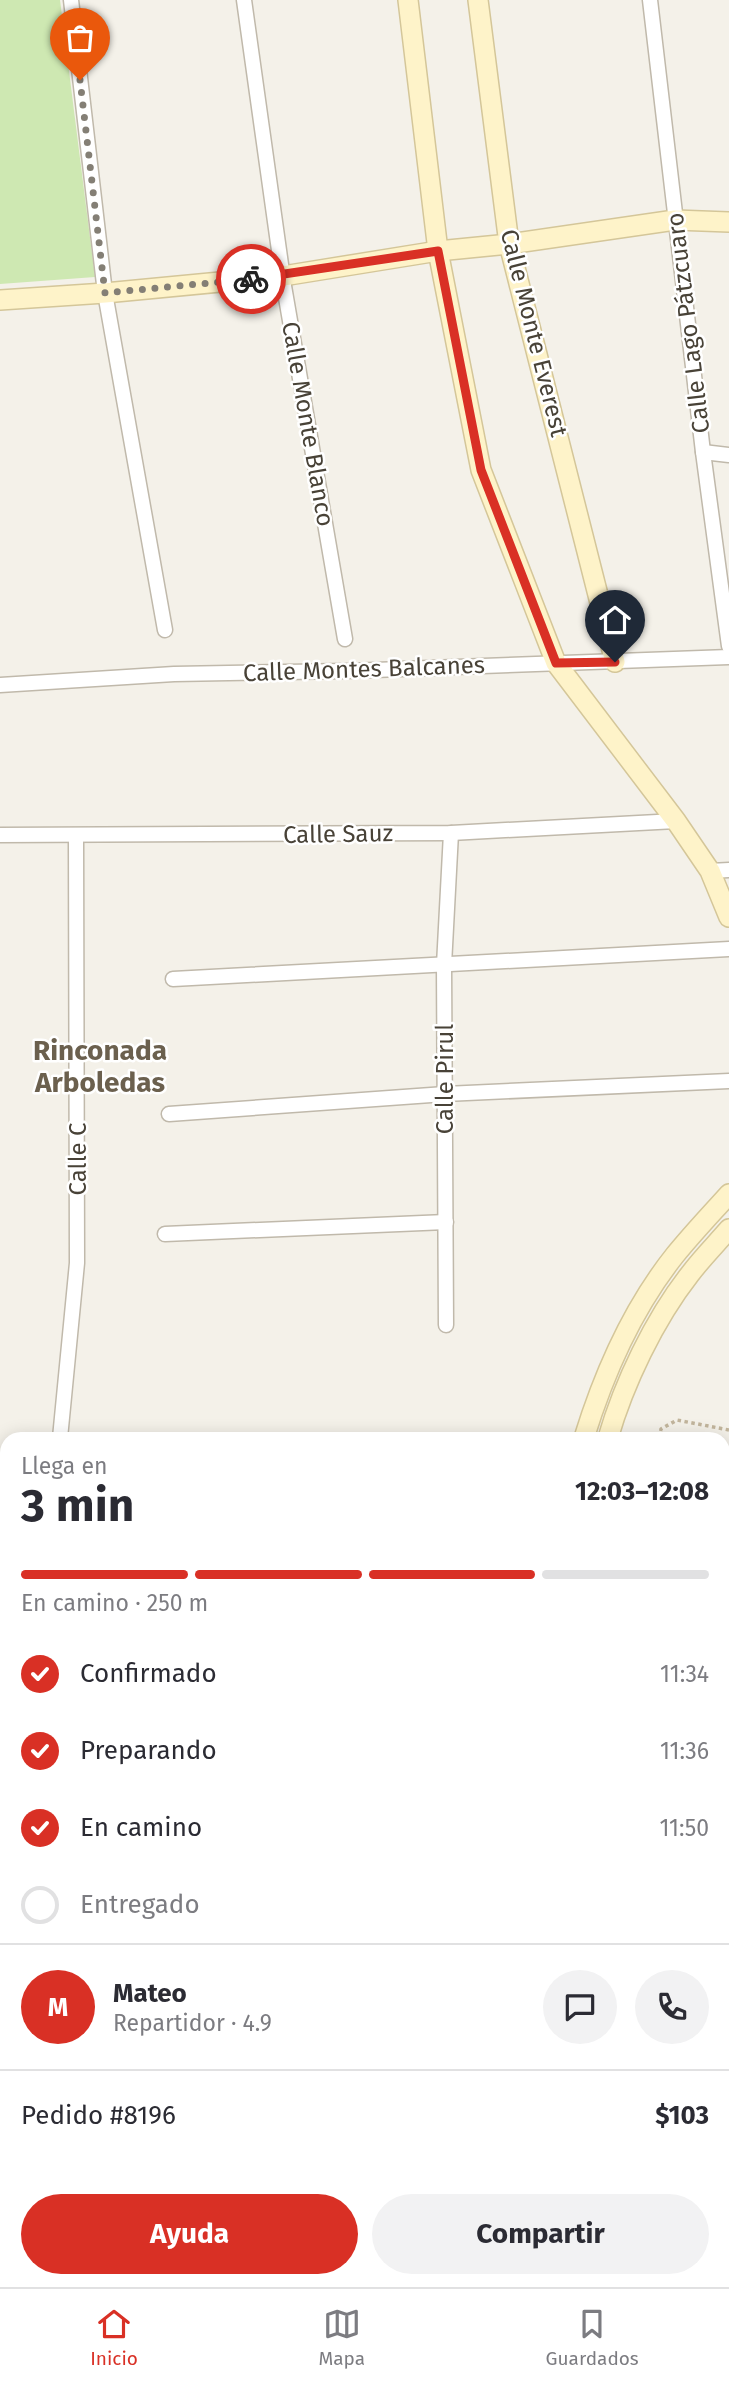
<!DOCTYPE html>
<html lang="es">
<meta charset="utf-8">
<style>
:root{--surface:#fff;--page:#f2f2f3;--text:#2b2b33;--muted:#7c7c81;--line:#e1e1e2;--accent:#d93025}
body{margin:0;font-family:"Fira Sans",sans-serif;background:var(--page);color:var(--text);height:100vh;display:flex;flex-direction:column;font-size:26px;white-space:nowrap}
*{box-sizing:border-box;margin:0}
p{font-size:23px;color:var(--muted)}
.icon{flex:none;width:38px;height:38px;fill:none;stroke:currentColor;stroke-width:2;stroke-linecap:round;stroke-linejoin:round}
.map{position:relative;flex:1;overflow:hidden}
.panel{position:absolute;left:0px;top:1432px;width:730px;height:856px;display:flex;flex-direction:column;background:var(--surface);border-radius:21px 21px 0 0;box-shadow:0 4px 18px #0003}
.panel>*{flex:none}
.pin{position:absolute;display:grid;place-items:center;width:60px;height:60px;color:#fff;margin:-72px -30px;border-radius:50% 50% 50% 0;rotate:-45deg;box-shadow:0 0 7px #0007}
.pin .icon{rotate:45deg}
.courier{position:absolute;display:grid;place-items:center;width:70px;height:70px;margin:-35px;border:5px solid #d93025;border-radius:50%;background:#fff;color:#222;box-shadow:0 2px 9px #0007}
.summary em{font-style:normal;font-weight:700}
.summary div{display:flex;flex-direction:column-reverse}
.summary{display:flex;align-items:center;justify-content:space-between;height:119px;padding:0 21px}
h1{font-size:46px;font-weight:700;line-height:52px}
.bar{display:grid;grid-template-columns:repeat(4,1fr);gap:10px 7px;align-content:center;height:84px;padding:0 21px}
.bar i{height:9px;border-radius:5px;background:var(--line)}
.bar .current{background:var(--accent)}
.bar p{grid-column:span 4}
.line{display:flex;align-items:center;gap:18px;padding:0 21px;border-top:2px solid var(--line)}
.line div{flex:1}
.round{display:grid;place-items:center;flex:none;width:74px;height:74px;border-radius:37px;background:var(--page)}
ol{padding:0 21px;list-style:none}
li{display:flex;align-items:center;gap:21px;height:77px}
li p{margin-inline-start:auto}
li .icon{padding:7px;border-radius:50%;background:var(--accent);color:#fff;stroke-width:4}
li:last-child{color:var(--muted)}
li i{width:38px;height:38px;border:4px solid var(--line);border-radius:50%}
.cta{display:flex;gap:14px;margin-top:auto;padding:14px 21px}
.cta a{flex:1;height:80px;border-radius:42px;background:var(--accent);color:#fff;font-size:28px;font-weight:700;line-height:80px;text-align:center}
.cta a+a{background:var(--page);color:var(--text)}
.dock{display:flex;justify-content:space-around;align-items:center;height:98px;border-top:2px solid var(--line);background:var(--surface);font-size:19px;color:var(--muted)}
.dock a{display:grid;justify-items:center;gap:4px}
.dock .current{color:var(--accent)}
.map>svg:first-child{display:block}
</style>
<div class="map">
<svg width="729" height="2287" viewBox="0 0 729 2287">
<rect width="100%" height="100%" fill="#f4f1e9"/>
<polygon fill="#cee8b2" points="0,0 60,0 95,277 0,284"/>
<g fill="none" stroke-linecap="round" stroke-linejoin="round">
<defs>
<g id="street">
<polyline points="71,0 105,293 165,630"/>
<polyline points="244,0 284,286 345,639"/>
<polyline points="650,0 703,452 729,646"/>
<polyline points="703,452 729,455"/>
<polyline points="0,685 174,674 347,671 729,657"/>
<polyline points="0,835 451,833 676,821"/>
<polyline points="710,871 729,870"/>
<polyline points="173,979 729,949"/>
<polyline points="169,1114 445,1094 729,1081"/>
<polyline points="165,1234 446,1222"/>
<polyline points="446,1325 444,965 451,833"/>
<polyline points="60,1438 77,1263 76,836"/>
<polyline points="0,1471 7,1471"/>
<polyline points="0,1818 7,1819"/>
<polyline points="0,1963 7,1964"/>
<polyline points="0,2100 7,2101"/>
<polyline points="0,2240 7,2241"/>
<polyline points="157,2280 248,2287"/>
<polyline points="346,2280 427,2287"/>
<polyline points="71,2287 72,2280"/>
</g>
<g id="secondary">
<polyline points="408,0 438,251 481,470 556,663 676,821 710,871 729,917"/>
<polyline points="478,0 509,244 615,662"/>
<polyline points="0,300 105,293 283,276 438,251 509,244 675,220 729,222"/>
<path d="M584,1438C604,1373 632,1309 675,1255C692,1234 711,1214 729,1194"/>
<path d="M608,1438C624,1383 654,1320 690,1274C702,1258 716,1244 729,1229"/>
<polyline points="119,2280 120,2287"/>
<polyline points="144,2280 146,2287"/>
</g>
</defs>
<use href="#street" stroke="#c0b9ab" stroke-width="17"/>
<use href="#secondary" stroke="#d4c699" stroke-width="22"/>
<g stroke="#c2b59c" stroke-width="3.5" stroke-dasharray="3.5 3.5" stroke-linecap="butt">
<polyline points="660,1438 661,1429 677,1420 729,1430"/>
<polyline points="671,2280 671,2287"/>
</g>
<use href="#street" stroke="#fff" stroke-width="14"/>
<use href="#secondary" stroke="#fef3c9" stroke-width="19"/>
</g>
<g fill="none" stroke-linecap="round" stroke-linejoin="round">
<polyline stroke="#847f75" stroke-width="7" stroke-dasharray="0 12.6" points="80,80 105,293 251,279"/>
<polyline stroke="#d93025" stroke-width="9" points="251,279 438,251 481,470 556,663 615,662"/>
</g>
<g text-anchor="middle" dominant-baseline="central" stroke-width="5" stroke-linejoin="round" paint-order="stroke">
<g font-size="24" fill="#484237" stroke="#fff">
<text transform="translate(688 323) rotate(-97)">Calle Lago Pátzcuaro</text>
<text transform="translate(534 333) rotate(76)">Calle Monte Everest</text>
<text transform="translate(308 424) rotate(80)">Calle Monte Blanco</text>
<text transform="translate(364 669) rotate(-2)">Calle Montes Balcanes</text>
<text transform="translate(338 834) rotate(-1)">Calle Sauz</text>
<text transform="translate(445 1079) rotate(-90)">Calle Pirul</text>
<text transform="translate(78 1159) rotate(-90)">Calle C</text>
</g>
<g font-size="28" font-weight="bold" fill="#6b604e" stroke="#fff">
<text x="100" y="1050">Rinconada<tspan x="100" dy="32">Arboledas</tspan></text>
</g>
</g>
</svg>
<div class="pin" style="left:80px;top:80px;background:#ea580c"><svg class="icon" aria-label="bag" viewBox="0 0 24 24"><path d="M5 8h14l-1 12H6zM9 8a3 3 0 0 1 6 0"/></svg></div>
<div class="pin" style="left:615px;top:662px;background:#1f2937"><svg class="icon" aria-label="home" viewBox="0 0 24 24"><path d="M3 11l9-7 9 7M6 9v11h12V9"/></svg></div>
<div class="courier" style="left:251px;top:279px"><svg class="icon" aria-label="bike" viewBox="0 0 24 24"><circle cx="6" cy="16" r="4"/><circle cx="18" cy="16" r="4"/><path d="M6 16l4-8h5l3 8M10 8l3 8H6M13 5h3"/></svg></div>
<section class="panel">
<div class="summary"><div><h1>3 min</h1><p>Llega en</p></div><em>12:03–12:08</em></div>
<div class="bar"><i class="current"></i><i class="current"></i><i class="current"></i><i></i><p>En camino · 250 m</p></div>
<ol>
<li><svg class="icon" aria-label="check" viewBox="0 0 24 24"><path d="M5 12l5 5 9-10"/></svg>Confirmado<p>11:34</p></li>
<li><svg class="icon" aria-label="check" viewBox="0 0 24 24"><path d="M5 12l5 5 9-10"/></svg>Preparando<p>11:36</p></li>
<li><svg class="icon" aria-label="check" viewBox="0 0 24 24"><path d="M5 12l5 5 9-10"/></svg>En camino<p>11:50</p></li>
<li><i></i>Entregado</li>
</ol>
<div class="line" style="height:126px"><b class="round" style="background:var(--accent);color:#fff">M</b><div><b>Mateo</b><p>Repartidor · 4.9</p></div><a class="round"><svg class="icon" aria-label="chat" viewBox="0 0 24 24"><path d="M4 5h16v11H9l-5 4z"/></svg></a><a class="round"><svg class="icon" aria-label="phone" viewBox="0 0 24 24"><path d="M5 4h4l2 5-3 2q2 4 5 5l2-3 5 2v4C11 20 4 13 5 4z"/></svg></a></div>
<div class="line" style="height:91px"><div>Pedido #8196</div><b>$103</b></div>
<div class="cta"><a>Ayuda</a><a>Compartir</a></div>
</section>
</div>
<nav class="dock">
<a class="current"><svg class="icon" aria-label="home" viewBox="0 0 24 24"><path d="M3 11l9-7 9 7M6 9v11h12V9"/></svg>Inicio</a>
<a><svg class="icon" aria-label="map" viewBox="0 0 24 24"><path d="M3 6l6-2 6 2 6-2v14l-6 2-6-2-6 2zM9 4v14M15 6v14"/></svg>Mapa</a>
<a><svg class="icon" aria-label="saved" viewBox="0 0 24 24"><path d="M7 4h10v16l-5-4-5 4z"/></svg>Guardados</a>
</nav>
